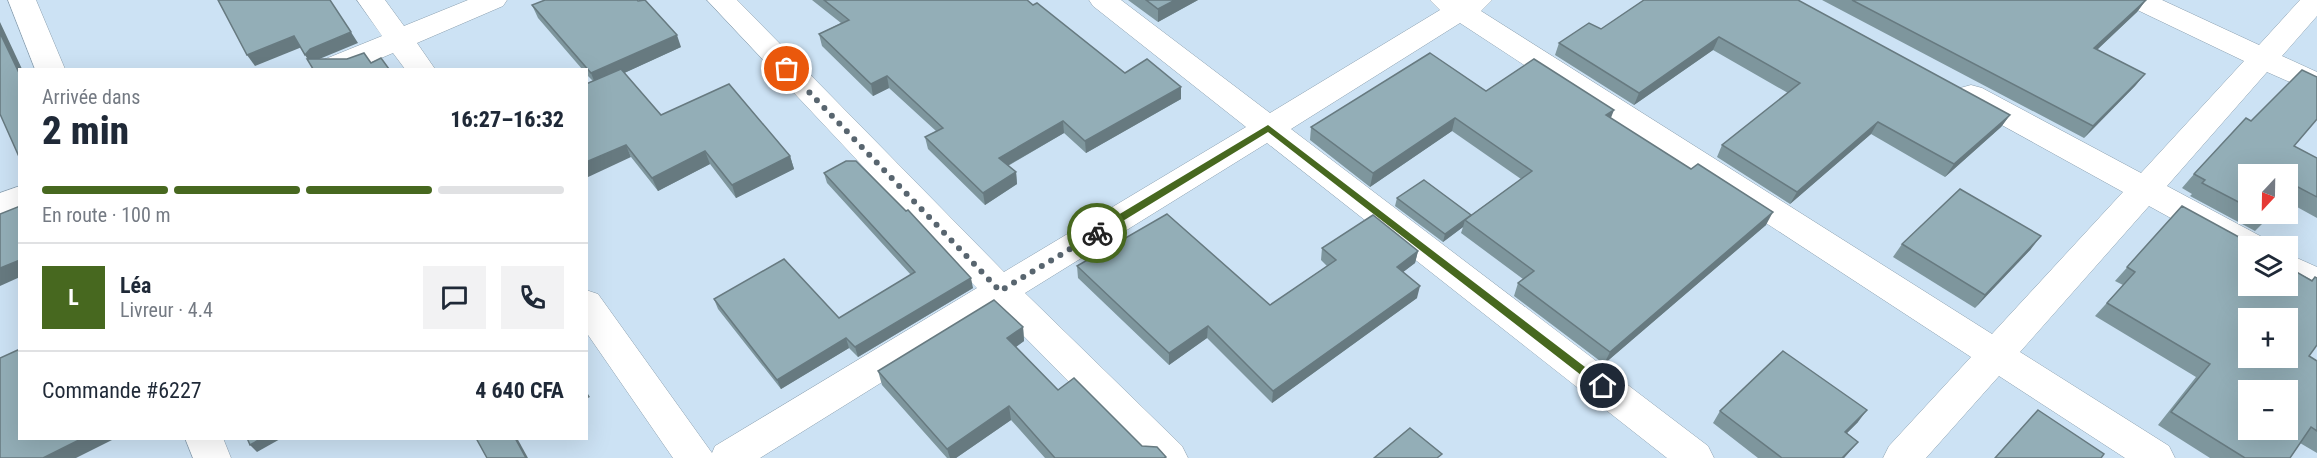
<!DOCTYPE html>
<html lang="fr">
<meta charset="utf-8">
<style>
:root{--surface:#fff;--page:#f2f2f3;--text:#1f2937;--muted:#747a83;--line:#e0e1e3;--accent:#47681f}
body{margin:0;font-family:"Roboto Condensed",sans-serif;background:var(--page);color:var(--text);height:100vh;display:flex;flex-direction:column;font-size:22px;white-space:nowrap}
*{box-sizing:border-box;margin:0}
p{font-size:20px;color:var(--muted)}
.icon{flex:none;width:33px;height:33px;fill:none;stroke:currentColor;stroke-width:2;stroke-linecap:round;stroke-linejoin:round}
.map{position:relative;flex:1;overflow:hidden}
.side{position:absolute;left:18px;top:68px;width:570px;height:372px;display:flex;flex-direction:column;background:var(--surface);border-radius:0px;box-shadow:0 6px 24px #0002}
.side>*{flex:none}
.needle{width:39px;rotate:202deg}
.fabs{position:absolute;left:2238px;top:164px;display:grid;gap:12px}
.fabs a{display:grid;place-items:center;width:60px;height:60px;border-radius:0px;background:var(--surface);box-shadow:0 6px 24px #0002;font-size:30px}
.pin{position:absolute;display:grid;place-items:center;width:51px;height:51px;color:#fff;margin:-26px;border:3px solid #fff;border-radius:50%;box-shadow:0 2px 6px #0007}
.courier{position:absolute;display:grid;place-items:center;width:60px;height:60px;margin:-30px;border:4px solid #47681f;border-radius:50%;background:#fff;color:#222;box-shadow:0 2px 8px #0007}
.summary em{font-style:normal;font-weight:800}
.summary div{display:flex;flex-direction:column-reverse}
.summary{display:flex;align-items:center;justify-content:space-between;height:102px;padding:0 24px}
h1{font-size:39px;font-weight:800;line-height:45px}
.bar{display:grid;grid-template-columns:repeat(4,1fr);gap:9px 6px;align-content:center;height:72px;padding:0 24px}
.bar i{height:8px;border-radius:4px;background:var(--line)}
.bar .selected{background:var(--accent)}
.bar p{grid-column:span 4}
.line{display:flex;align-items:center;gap:15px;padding:0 24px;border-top:2px solid var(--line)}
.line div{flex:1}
.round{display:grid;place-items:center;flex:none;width:63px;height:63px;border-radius:0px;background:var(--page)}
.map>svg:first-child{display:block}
</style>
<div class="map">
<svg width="2317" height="458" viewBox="0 0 2317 458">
<rect width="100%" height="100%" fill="#cce2f4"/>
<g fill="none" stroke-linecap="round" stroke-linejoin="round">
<defs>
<g id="street">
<polygon points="8,0 36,0 65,69 35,69"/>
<polygon points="357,0 385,0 404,26 468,0 507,0 503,6 417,43 435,69 405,69 393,53 355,69 313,69 318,62 382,36"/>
<polygon points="707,0 737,0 1004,272 1246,127 1093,6 1089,0 1121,0 1270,113 1440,10 1430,0 1492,0 1481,11 1992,334 2123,192 1960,102 1956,95 1960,88 1971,85 1982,88 2141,173 2244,61 2129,6 2125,0 2162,0 2259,45 2300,0 2317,0 2317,16 2282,56 2317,72 2317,94 2267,72 2167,186 2262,237 2267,246 2248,246 2248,258 2238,255 2149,206 2020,352 2169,446 2175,458 2125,458 1999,376 1926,458 1883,458 1889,446 1971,357 1460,23 1291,129 1708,446 1714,458 1667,458 1267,143 1025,293 1182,446 1188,458 1144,458 998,310 760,458 673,458 586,332 586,290 598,294 712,453 715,446 977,288"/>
<polygon points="20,186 20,211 0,218 0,193"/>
<polygon points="2288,254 2317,267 2317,296 2288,283"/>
<polygon points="185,438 223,438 231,458 193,458"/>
</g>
</defs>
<use href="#street" stroke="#8a9faf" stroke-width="1"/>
<use href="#street" fill="#fff" fill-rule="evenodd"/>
</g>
<g fill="#7e969d">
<polygon points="812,0 1027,0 1125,73 1181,87 1181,99 1086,153 1064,133 1008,166 1016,172 1017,184 985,205 928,149 925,137 936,131 889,88 873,96 822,46 819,34 841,23"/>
<polygon points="1128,0 1198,0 1158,22"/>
<polygon points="1644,0 2010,115 2001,127 1945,177 1871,134 1790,204 1717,157 1722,145 1788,93 1713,50 1634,105 1555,55 1559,43 1601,29"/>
<polygon points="1822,0 2146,0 2137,12 2097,50 2145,74 2135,86 2084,138"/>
<polygon points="532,5 681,47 624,73 661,115 790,156 794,169 736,198 710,164 658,191 631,157 593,81 586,74 586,69 582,69 538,18"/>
<polygon points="1486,91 1611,118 1766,225 1604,364 1514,296 1518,283 1523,279 1461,233 1463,227 1443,242 1395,206 1397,198 1471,215 1521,179 1452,131 1370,187 1310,140 1311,127"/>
<polygon points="2294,146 2317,158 2317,218 2288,202 2288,174 2248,174 2248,213 2273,213 2255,231 2190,196 2192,194 2182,188 2194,174"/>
<polygon points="824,173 973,288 858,357 849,348 781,389 718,309 714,299 839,318 911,275 827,183"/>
<polygon points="2182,206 2245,245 2312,280 2315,277 2309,356 2317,361 2317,453 2300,443 2290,458 2210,458 2158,425 2196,377 2095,316 2123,285 2115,281"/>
<polygon points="1902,244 2031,249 1975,308 1893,257"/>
<polygon points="1322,248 1418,251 1415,263 1403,272 1417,298 1272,403 1207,338 1169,365 1078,278 1077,266 1270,305 1327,266 1321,260"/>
<polygon points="1023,327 1024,341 1016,347 1058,390 1142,446 1166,458 1045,458 1011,420 956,458 947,458 882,385 878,371"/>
<polygon points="1720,411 1858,422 1847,433 1858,442 1844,458 1758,458 1713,423"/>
</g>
<g fill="#677a80">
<polygon points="1175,0 1198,0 1158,22 1158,9"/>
<polygon points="2146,0 2137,12 2085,61 2094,48"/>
<polygon points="0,22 22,69 20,69 20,75 0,33"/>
<polygon points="351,32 358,43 317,60 312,66 305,55 310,49"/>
<polygon points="677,35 681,47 596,86 591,73"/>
<polygon points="294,36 302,47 255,66 247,55"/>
<polygon points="1719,37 1713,50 1634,105 1639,93"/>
<polygon points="2145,74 2135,86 2084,138 2093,126"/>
<polygon points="887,76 889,88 873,96 871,84"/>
<polygon points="1181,87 1181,99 1086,153 1085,141"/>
<polygon points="1614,110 1609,123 1606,115"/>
<polygon points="2010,115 2001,127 1945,177 1954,164"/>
<polygon points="1455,118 1452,131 1370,187 1373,173"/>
<polygon points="1063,121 1064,133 1000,170 999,158"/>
<polygon points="1878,122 1871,134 1790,204 1797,192"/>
<polygon points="626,145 631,157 586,178 586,162"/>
<polygon points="705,151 710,164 658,191 652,178"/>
<polygon points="790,156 794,169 736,198 732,185"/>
<polygon points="1016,172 1017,184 985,205 983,193"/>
<polygon points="1773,212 1766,225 1604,364 1610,352"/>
<polygon points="1471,215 1465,220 1463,227 1443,242 1445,234"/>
<polygon points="2041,236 2031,249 1975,308 1985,295"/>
<polygon points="1418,251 1415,263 1394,279 1397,267"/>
<polygon points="20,260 20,277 0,286 0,268"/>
<polygon points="971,278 973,288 858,357 855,347"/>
<polygon points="1420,286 1417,298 1272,403 1273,391"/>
<polygon points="1208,326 1207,338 1169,365 1169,353"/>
<polygon points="1023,327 1024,341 1009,352 1007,338"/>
<polygon points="846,338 849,348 781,389 777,380"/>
<polygon points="586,391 590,397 586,399"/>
<polygon points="1009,406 1011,420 956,458 950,458 947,449"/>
<polygon points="1867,410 1858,422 1836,444 1845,432"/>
<polygon points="83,438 116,438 76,458 43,458"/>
<polygon points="262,438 282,438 257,452 250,445"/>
<polygon points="515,438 517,438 528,458 526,458"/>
<polygon points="1858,442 1844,458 1842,458"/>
</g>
<g fill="#93aeb7" stroke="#677a80" stroke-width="1.5" fill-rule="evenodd">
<polygon points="218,0 330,0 351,32 310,49 305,55 294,36 247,55"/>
<polygon points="545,0 637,0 638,1 645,0 677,35 591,73 532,5"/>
<polygon points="824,0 1027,0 1033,5 1037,3 1125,73 1147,59 1181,87 1085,141 1063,121 999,158 1016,172 983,193 925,137 943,128 887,76 871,84 819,34 849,20"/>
<polygon points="1146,0 1175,0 1158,9"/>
<polygon points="1644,0 1798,0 2010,115 1954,164 1878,122 1797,192 1722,145 1800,83 1719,37 1639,93 1559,43 1589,23 1601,29"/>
<polygon points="1852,0 2146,0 2094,48 2145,74 2093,126"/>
<polygon points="0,33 20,75 20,159 0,114"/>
<polygon points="364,53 371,63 381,58 389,69 313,69 307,59 347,59"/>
<polygon points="1430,53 1486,91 1534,59 1614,110 1606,115 1691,169 1698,164 1773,212 1610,352 1518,283 1534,271 1465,220 1532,171 1455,118 1373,173 1311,127"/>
<polygon points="621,69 661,115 729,84 790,156 732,185 705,151 652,178 626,145 586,162 586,84"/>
<polygon points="2302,70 2317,77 2317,119 2294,146 2317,158 2317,197 2296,186 2288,196 2288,174 2248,174 2248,207 2202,183 2205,180 2194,174 2246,118 2251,121"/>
<polygon points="846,161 856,161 906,211 908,210 971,278 855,347 846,338 777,380 714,299 784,259 839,318 915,272 824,173"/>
<polygon points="1424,180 1471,215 1445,234 1397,198"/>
<polygon points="1960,189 2041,236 1985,295 1902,244"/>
<polygon points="20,206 20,260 0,268 0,214"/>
<path d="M2182,206L2248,242L2245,245L2248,246V285H2288V267L2312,281L2315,277L2317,278V345L2309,356L2317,361V431L2311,427L2290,458H2245L2171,412L2210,364L2107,303L2135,272L2127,267ZM2248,318H2288V357H2248ZM2248,390H2288V429H2248Z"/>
<polygon points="2260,213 2273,213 2269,217"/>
<polygon points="1167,214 1270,305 1336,260 1322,248 1373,215 1418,251 1397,267 1420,286 1273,391 1208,326 1169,353 1077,266"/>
<polygon points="994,300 1023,327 1007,338 1058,390 1074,378 1142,446 1157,447 1166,457 1164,458 1055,458 1009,406 947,449 878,371"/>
<polygon points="20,349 20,438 83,438 43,458 0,458 0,358"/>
<polygon points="1783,351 1867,410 1845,432 1858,442 1842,458 1782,458 1720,411"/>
<polygon points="2038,410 2104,454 2101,458 1995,458"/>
<polygon points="1410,428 1442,454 1437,458 1374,458"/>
<polygon points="247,438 262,438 250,445"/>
<polygon points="476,438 515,438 526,458 487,458"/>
</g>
<polygon fill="#47681f" points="1268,125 1606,383 1606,389 1599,389 1268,132 1100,235 1093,235 1093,230"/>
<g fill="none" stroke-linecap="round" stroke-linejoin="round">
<polyline stroke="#58656f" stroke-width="6" stroke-dasharray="0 10.8" points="787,69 1000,291 1097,233"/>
</g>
</svg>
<div class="fabs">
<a><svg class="needle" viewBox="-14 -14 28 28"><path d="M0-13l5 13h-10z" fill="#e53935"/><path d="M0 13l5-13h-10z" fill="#747a83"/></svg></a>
<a><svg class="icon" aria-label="layers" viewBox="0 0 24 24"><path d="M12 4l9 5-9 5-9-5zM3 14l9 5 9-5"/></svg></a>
<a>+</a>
<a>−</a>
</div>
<div class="pin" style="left:787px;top:69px;background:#ea580c"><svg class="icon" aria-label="bag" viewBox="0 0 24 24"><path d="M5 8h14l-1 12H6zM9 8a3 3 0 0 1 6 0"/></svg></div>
<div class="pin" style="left:1603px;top:386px;background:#1f2937"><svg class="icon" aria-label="home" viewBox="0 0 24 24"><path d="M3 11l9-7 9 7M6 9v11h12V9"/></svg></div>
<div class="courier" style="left:1097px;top:233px"><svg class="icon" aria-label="bike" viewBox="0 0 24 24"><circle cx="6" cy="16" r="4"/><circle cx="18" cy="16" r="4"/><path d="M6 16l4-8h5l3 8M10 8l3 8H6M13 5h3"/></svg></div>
<section class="side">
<div class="summary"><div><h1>2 min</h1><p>Arrivée dans</p></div><em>16:27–16:32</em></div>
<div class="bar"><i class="selected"></i><i class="selected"></i><i class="selected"></i><i></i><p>En route · 100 m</p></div>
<div class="line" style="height:108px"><b class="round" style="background:var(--accent);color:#fff">L</b><div><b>Léa</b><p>Livreur · 4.4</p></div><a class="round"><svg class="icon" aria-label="chat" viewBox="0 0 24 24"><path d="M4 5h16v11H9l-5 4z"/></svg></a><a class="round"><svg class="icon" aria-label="phone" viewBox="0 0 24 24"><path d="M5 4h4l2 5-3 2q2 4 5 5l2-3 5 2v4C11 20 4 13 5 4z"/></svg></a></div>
<div class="line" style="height:78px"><div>Commande #6227</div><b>4 640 CFA</b></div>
</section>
</div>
